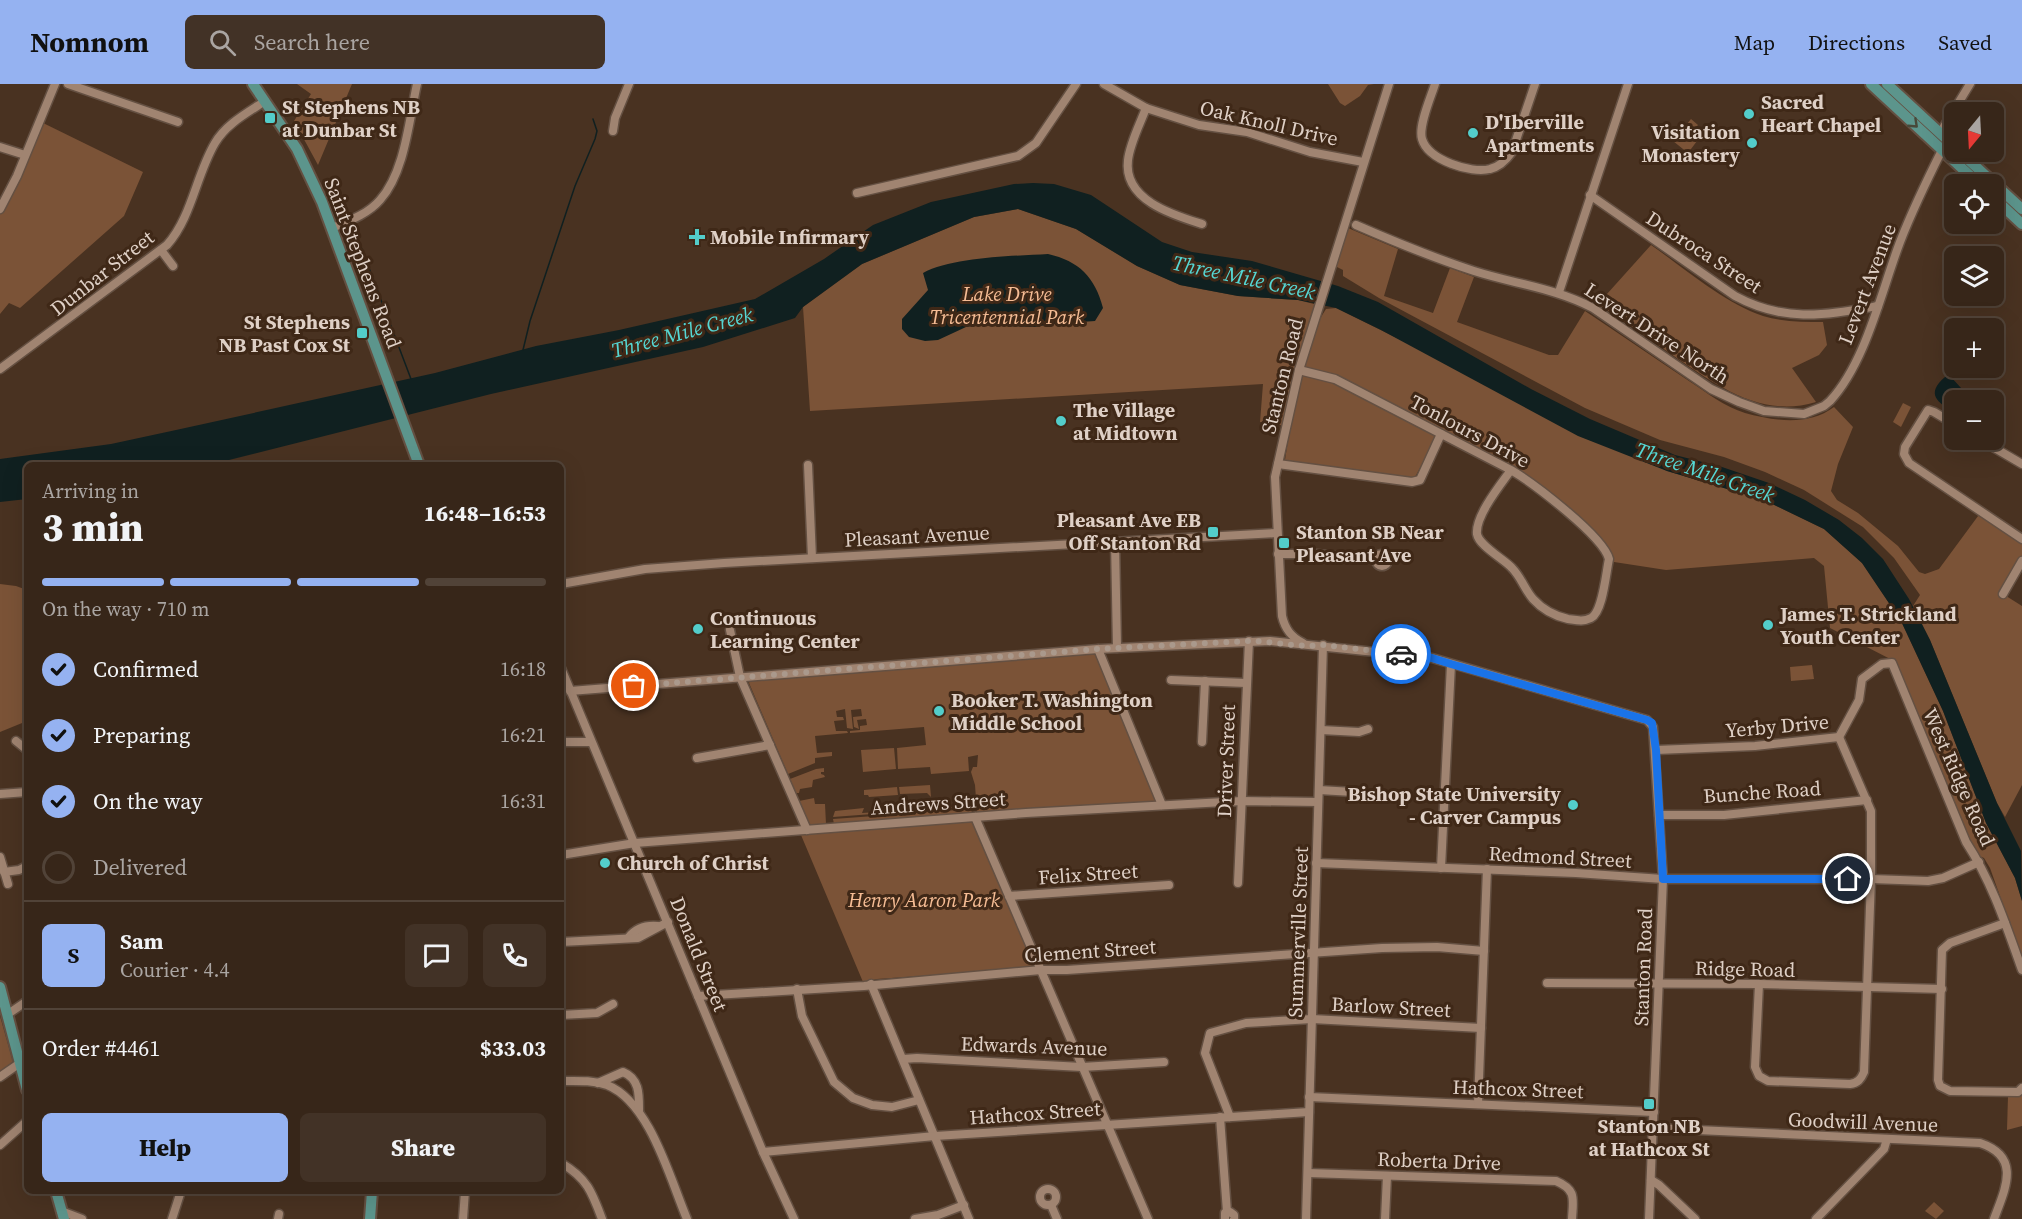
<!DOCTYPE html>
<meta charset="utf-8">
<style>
:root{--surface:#372619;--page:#423226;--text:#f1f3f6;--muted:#aaa5a2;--line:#514338;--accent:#95b2f1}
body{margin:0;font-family:"Source Serif 4",serif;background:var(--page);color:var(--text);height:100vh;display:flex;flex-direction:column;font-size:22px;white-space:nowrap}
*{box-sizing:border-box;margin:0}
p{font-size:20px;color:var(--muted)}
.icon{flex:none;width:33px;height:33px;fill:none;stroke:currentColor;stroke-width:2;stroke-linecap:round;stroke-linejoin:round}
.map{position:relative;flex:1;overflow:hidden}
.sheet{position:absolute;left:24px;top:378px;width:540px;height:732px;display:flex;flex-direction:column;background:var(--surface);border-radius:9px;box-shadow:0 6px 24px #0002,0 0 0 2px var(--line)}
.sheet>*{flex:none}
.needle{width:39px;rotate:198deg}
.tools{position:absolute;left:1944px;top:18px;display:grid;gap:12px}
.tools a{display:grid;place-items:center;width:60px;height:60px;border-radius:9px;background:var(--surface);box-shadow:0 6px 24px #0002,0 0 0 2px var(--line);font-size:30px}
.pin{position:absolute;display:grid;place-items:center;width:51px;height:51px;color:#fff;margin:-26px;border:3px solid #fff;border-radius:50%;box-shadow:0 2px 6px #0007}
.courier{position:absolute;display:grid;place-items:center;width:60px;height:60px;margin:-30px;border:4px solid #1a73e8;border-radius:50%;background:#fff;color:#222;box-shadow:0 2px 8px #0007}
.head em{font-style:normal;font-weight:800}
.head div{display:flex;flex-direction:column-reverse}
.head{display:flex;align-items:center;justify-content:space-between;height:102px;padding:0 18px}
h1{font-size:39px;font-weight:800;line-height:45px}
.bar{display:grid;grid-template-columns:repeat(4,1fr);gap:9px 6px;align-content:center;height:72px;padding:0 18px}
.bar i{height:8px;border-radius:4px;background:var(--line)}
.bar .selected{background:var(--accent)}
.bar p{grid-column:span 4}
.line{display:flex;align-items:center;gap:15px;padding:0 18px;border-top:2px solid var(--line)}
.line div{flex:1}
.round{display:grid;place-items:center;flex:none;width:63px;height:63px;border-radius:9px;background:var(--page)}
ol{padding:0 18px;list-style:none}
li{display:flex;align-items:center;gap:18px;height:66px}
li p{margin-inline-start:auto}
li .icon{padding:6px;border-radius:50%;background:var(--accent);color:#111;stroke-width:4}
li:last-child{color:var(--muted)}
li i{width:33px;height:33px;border:3px solid var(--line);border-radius:50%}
.action{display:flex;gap:12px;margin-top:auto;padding:12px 18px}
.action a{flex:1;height:69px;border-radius:9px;background:var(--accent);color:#111;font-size:24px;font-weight:800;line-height:69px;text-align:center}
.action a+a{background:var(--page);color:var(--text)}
header{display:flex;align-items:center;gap:36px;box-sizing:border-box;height:84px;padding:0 30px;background:var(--accent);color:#111}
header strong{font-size:28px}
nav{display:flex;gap:33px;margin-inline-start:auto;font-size:21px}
.search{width:420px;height:54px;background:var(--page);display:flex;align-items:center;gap:15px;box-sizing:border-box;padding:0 21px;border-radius:9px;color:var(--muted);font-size:22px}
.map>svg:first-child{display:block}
</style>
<header>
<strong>Nomnom</strong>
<div class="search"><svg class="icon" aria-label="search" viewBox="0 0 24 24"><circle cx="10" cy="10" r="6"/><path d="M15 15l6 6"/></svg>Search here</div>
<nav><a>Map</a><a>Directions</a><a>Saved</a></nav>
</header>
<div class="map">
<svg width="2022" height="1135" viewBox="0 0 2022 1135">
<rect width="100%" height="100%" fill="#493221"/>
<g fill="#7b5337">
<polygon points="297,0 352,0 318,81 294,37 311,10"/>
<polygon points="1328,0 1374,0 1368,1 1360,12 1345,22 1340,19"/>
<polygon points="1691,35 1698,41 1689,51 1697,57 1688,69 1673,57"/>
<polygon points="39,37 143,88 124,132 20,224 9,219 0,230 0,125"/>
<polygon points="1018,125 1076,145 1137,182 1180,201 1238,212 1298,216 1318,221 1286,342 1260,338 1263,300 810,327 803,223 862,180 974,133"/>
<path d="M1348,144L1398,165L1384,212L1433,229L1450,184L1474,193L1457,238L1549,271H1558L1585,227C1620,250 1654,274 1689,297C1706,308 1725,323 1745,329C1774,337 1809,342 1834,323L1853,343L1838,380L1831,407L1837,416L1858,429L1898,462L1919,488L1925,490L1939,485L1981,428L2022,455V477L2003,510L2022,522V701L2005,733L1997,719L1930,556L1913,522L1920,511L1894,474L1863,443L1804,406L1765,388L1724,373L1660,356L1585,324L1379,214L1343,192V186L1335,182Z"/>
<path d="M1651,161C1684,184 1726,220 1763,232C1783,238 1803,238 1823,238L1827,261L1819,271L1792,284L1816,318C1760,335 1715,300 1671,270C1647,253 1623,236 1598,220Z"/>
<path d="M1336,224L1667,387L1764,416L1824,445L1862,479L1901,537L1943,627L1986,739L2015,794L2022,817V874L1990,784L1984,774L1977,771L1974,765L1896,578L1830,544L1824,482L1814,474L1666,486L1614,478L1600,454L1527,393L1441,346L1415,393L1404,394L1285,376C1292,334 1303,258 1326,225Z"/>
<polygon points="1903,319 1911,323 1901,343 1893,338"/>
<polygon points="0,500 16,502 27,506 27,637 0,648"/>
<polygon points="1095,570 1157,716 1154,718 977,729 975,701 971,688 973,683 977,683 978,671 968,673 969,687 931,690 930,683 898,685 897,664 926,661 924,643 850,649 850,647 860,646 860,642 867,641 866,635 857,636 859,645 854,643 853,633 862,632 861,625 851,626 853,645 847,644 845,625 836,627 837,633 843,633 844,636 834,637 836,647 847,647 848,649 815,652 817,669 832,668 832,672 815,674 815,679 788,690 749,599 750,596"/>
<polygon points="1812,581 1814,595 1791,597 1790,583"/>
<polygon points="894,664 896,685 863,688 861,666"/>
<polygon points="824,684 824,688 821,688 821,690 824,691 825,693 813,696 812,703 800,705 799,709 796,709 790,695 816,685"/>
<polygon points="930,701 931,713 927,709 900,710 899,703"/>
<polygon points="897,703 898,711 869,713 868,711 864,711 864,706"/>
<polygon points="814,714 815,720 825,720 826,740 810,741 799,717"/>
<polygon points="965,722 965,723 833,733 835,727 864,724 862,729"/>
<polygon points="971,725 972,729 834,740 833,735"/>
<polygon points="973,736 1037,884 877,895 863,898 801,751"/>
<polygon points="0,932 13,978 0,989"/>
<polygon points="2022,1010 2022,1042 2007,1046 2008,1012"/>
<polygon points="1934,1118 1944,1127 1936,1135 1925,1127"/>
</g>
<g fill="#102020">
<polygon points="1033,99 1054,100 1091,111 1162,158 1192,168 1252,177 1338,202 1378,218 1531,305 1590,335 1675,371 1722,383 1769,399 1805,416 1839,436 1862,454 1883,475 1909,515 1930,556 1997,719 2021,767 2022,817 2015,794 1986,739 1943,627 1901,537 1862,479 1824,445 1764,416 1667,387 1578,352 1381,246 1336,224 1298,216 1238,212 1180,201 1137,182 1076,145 1018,125 974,133 862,180 803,223 795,234 703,263 491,310 209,381 27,381 27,415 0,418 0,375 111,360 176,346 435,289 536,262 619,246 755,215 824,175 873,141 931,118 1014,100"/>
<path d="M1048,170C1079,177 1095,193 1103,224L1095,237L1052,240L1034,243L978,241L966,243L938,256L925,257L909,253L902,245V235L928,206L923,189C952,173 1013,172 1048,170Z"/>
<path d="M1945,293H1951L1972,316H1954V328C1938,319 1925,310 1945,293Z"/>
</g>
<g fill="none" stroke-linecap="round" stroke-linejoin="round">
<g stroke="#102020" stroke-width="1.5">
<polyline points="356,150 411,295"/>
<polyline points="523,266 530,237 575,102 595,55 597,47 593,35"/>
</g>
<defs>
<g id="minor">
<polyline points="68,0 178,38"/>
<polyline points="1104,0 1146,24 1199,41 1247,48 1310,68 1363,78"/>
<path d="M1435,0C1431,13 1418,42 1422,55C1428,76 1471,90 1490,85C1499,83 1507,75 1512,68L1535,0"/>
<path d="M1146,24C1140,40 1130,59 1128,76C1123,116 1173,131 1202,140"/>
<polyline points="613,47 615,34 629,0"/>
<polyline points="1940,49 1970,0"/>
<polyline points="0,63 25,71"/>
<polyline points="857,109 1018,72 1036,59 1076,0"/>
<path d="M1590,111L1735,212C1785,239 1825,231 1878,222"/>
<polyline points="0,125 17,92 55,0"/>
<path d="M1356,141C1395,158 1434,174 1474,187C1515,200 1555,204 1593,224L1711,305L1739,318L1764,327L1804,330L1824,322L1830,317C1866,278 1881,208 1900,158C1912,127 1927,96 1942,66"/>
<path d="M332,144C349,137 368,130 380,116C405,88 409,36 417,0"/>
<polyline points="161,166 173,182"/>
<polyline points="1559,208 1628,0"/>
<path d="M0,285L167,161C192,133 196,91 215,59C226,40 247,29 265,17"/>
<path d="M1299,286L1335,295L1511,386C1533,399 1603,452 1609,475C1606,488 1603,528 1591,534C1583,538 1576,536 1568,535C1555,532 1542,525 1533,515C1525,506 1521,493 1512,484C1504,475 1479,462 1477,450C1475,432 1501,400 1511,386"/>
<polyline points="1954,340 1934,328 1928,326 1905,363 1904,370 1909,379 2022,455"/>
<polyline points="1981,356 2022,380"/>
<polyline points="1278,380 1412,398 1420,396 1441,350"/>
<polyline points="808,381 812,474"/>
<polyline points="1115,457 1117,564"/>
<circle cx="1382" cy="476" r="6"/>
<polyline points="1278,470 1317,470 1375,476"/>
<polyline points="561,500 645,485 724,479 1277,449"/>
<polyline points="2003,510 2022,477"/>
<polyline points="730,546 740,593 807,746"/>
<path d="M1303,559C1291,553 1285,545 1282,532L1275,393L1299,286L1389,0"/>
<polyline points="1098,565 1162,721"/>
<polyline points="561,584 763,1068 794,1135"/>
<polyline points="1171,596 1246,599"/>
<polyline points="570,607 1098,565 1270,557 1432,574 1647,636 1653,643 1663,795 1649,1135"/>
<polyline points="1321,646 1359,648 1368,645"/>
<polyline points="16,657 27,666"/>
<polyline points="561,658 591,658"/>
<polyline points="1202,658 1205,597"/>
<path d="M1656,666L1755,662L1839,653L1859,616L1862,595L1882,580L1892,579L1966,758C1992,798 2006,841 2022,886"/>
<polyline points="697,674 770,661"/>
<polyline points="1319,706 1353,708 1366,712"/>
<polyline points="0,710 27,708"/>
<polyline points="1659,731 1724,731 1867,716"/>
<polyline points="975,733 1148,1135"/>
<polyline points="561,771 635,759 1026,729 1242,717 1318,718"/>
<polyline points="0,773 8,800"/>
<polyline points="1316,779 1576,789 1663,795 1871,795 1928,797 1943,794 1979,778"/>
<polyline points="1441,784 1451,580"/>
<polyline points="4,788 19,786 27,782"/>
<polyline points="1238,799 1249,557"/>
<polyline points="1009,812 1169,801"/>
<polyline points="2005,839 1950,859 1942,866 1938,996 1940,1002 1950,1007 2018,1008 2022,1004"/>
<path d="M629,853C636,844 647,841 658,842"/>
<polyline points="561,858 638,854 668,838"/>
<polyline points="1547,899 1759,900 1942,905"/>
<polyline points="871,900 969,1135"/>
<path d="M1759,900L1755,983L1759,992L1768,997L1850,1000C1858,999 1861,995 1864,988L1871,795V727L1839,653"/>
<polyline points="797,905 802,932 834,998 853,1014 872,1021 892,1023 919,1016"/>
<polyline points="698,912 864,902 1041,886 1067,886 1382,864 1437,863 1484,867"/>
<polyline points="8,930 27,917"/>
<polyline points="561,931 597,929 613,920"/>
<polyline points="903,975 917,974 1082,983 1164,978"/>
<polyline points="0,993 20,979"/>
<path d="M561,997C577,997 592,996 607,1001C650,1018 670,1095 687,1135"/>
<path d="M598,999L623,988C640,995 639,1011 639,1027"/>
<polyline points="1309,1013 1654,1028"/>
<polyline points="1478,1020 1487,785"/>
<polyline points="1220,1033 1227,1128"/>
<polyline points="1230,1033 1205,969 1210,949 1246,939 1312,935 1481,944"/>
<path d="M1653,1044L1980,1059C2022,1073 2005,1105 1994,1135"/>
<polyline points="0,1061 27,1037"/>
<polyline points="763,1068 935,1052 1309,1028"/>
<path d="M561,1079C587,1094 592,1108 602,1135"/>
<path d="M1308,1089L1556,1097C1577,1106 1573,1115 1572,1135"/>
<polyline points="1651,1096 1659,1101 1695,1135"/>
<circle cx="1048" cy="1113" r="8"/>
<polyline points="1051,1121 1057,1135"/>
<polyline points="61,1127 82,1135"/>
<polyline points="172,1135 181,1107"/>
<polyline points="278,1135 279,1130"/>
<polyline points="463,1135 465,1107"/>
<polyline points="915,1135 938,1131 964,1121"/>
<polyline points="1225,1135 1225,1129 1230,1128 1234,1131 1234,1135"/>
<polyline points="1306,1135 1323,561"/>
<polyline points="1385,1135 1387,1092"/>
<polyline points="1816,1135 1884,1065 1887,1055"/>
</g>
<g id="major">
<polyline points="253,0 297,65 322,118 419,381"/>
<polyline points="1871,0 1979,100"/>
<polyline points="1887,0 1954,62"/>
<polyline points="1960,68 2022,125"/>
<polyline points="1994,114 2022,140"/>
<polyline points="0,903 27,1006"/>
<polyline points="56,1107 64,1135"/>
<polyline points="370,1135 372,1107"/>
</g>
</defs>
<use href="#minor" stroke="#645042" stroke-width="11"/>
<use href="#major" stroke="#645042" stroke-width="14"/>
<use href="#minor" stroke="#a08471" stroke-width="8"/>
<use href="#major" stroke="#5c958c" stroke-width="10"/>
</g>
<defs><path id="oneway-chevron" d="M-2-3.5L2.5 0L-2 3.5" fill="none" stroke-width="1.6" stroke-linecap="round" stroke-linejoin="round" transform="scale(1.5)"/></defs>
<use stroke="#48493a" href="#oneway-chevron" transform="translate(1914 40) rotate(43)"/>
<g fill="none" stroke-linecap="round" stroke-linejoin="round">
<path stroke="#aa998c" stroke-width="6" stroke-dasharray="0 10.8" d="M634,602L1098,565L1249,557C1273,557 1299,564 1323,561L1401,570"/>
<polyline stroke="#1a73e8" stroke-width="8" points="1401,570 1432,574 1451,580 1647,636 1652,639 1656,666 1663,795 1848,795"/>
</g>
<g fill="#53cdca" stroke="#3f2817" stroke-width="2">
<circle cx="1749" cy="30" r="6"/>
<rect x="264" y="28" width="12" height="12" rx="3"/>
<circle cx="1473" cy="49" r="6"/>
<circle cx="1752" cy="59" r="6"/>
<path d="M694 144h6v6h6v6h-6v6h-6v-6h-6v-6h6z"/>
<rect x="356" y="243" width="12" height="12" rx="3"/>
<circle cx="1061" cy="337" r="6"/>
<rect x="1207" y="442" width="12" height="12" rx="3"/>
<rect x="1278" y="453" width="12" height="12" rx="3"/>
<circle cx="1768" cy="541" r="6"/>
<circle cx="698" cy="545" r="6"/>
<circle cx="939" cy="627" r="6"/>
<circle cx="1573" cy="721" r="6"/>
<circle cx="605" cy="779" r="6"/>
<rect x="1643" y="1014" width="12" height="12" rx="3"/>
</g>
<g text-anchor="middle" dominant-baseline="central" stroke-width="6" stroke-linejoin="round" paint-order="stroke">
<g font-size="20" font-weight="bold" fill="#dfd0c6" stroke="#3f2817" text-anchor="start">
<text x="1761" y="18">Sacred<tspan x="1761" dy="23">Heart Chapel</tspan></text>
<text x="282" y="23">St Stephens NB<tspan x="282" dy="23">at Dunbar St</tspan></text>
<text x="1485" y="38">D'Iberville<tspan x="1485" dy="23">Apartments</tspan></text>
<text x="1740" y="48" text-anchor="end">Visitation<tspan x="1740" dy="23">Monastery</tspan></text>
<text x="710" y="153">Mobile Infirmary</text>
<text x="350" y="238" text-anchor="end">St Stephens<tspan x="350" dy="23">NB Past Cox St</tspan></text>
<text x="1073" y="326">The Village<tspan x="1073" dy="23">at Midtown</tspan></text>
<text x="1201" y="436" text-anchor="end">Pleasant Ave EB<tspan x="1201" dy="23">Off Stanton Rd</tspan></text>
<text x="1296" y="448">Stanton SB Near<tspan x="1296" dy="23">Pleasant Ave</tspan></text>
<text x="1780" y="530">James T. Strickland<tspan x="1780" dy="23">Youth Center</tspan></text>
<text x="710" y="534">Continuous<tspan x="710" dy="23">Learning Center</tspan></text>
<text x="951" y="616">Booker T. Washington<tspan x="951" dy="23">Middle School</tspan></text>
<text x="1561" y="710" text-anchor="end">Bishop State University<tspan x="1561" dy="23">- Carver Campus</tspan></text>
<text x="617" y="779">Church of Christ</text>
<text x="1649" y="1042" text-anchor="middle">Stanton NB<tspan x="1649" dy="23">at Hathcox St</tspan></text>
</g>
<g font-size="20" fill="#dfd0c6" stroke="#3f2817">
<text transform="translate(1269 39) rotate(13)">Oak Knoll Drive</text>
<text transform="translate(1704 168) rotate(33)">Dubroca Street</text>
<text transform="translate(363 179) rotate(69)">Saint Stephens Road</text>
<text transform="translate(102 189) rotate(-38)">Dunbar Street</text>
<text transform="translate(1867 200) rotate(-69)">Levert Avenue</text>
<text transform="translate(1657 249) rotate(33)">Levert Drive North</text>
<text transform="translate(1282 292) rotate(-76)">Stanton Road</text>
<text transform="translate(1470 347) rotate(28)">Tonlours Drive</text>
<text transform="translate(917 452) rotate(-3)">Pleasant Avenue</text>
<text transform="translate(1777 642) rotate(-5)">Yerby Drive</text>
<text transform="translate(1226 677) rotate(-88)">Driver Street</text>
<text transform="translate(1959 693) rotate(66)">West Ridge Road</text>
<text transform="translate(1762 708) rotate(-4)">Bunche Road</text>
<text transform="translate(938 719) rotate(-4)">Andrews Street</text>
<text transform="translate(1560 773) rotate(3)">Redmond Street</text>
<text transform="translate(1088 790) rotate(-4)">Felix Street</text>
<text transform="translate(1298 848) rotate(-88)">Summerville Street</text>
<text transform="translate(1090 867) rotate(-4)">Clement Street</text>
<text transform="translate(699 870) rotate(68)">Donald Street</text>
<text transform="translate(1643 883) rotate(-88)">Stanton Road</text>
<text transform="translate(1745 885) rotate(1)">Ridge Road</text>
<text transform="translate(1391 923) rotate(3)">Barlow Street</text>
<text transform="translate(1034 962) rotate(2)">Edwards Avenue</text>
<text transform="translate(1518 1005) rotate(2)">Hathcox Street</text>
<text transform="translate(1035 1029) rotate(-4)">Hathcox Street</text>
<text transform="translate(1863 1038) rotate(2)">Goodwill Avenue</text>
<text transform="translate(1439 1077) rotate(2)">Roberta Drive</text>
</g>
<g font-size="20" font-style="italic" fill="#f6bd95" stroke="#3f2817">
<text x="1007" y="210">Lake Drive<tspan x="1007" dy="23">Tricentennial Park</tspan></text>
<text x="924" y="816">Henry Aaron Park</text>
</g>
<g font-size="21" font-style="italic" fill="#55d7d4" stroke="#3f2817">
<text transform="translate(1244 193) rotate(12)">Three Mile Creek</text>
<text transform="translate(682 248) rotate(-15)">Three Mile Creek</text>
<text transform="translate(1705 388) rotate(19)">Three Mile Creek</text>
</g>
</g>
</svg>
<div class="tools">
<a><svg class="needle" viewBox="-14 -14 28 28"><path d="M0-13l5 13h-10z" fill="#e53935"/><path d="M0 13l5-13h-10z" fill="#aaa5a2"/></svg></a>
<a><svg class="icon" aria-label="locate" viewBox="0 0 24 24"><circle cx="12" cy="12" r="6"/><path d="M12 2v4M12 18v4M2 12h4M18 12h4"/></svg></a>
<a><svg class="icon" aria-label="layers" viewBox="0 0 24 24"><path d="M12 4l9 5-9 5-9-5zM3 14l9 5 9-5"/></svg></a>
<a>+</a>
<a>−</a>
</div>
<div class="pin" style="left:634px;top:602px;background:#ea580c"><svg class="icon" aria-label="bag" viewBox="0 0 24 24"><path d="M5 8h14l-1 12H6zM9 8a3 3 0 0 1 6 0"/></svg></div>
<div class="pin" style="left:1848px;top:795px;background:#1f2937"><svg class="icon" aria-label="home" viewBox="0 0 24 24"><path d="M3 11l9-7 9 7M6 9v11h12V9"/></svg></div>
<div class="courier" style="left:1401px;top:570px"><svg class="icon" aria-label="car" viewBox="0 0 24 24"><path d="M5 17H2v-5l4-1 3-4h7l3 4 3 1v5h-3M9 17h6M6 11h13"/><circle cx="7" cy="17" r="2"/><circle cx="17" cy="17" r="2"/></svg></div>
<section class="sheet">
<div class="head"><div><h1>3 min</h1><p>Arriving in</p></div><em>16:48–16:53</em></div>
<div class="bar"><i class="selected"></i><i class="selected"></i><i class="selected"></i><i></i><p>On the way · 710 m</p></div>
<ol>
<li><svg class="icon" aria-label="check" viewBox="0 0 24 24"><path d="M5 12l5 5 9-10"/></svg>Confirmed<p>16:18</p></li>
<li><svg class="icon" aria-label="check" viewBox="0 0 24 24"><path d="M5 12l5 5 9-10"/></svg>Preparing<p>16:21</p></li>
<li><svg class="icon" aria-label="check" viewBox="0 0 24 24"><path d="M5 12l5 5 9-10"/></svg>On the way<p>16:31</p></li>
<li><i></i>Delivered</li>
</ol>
<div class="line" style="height:108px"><b class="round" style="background:var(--accent);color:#111">S</b><div><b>Sam</b><p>Courier · 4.4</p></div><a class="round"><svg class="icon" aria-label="chat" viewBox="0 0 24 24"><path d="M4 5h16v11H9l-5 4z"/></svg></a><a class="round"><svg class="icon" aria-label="phone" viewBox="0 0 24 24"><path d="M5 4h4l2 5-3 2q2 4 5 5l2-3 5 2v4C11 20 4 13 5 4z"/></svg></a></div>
<div class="line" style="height:78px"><div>Order #4461</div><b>$33.03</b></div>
<div class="action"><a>Help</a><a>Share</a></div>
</section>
</div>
